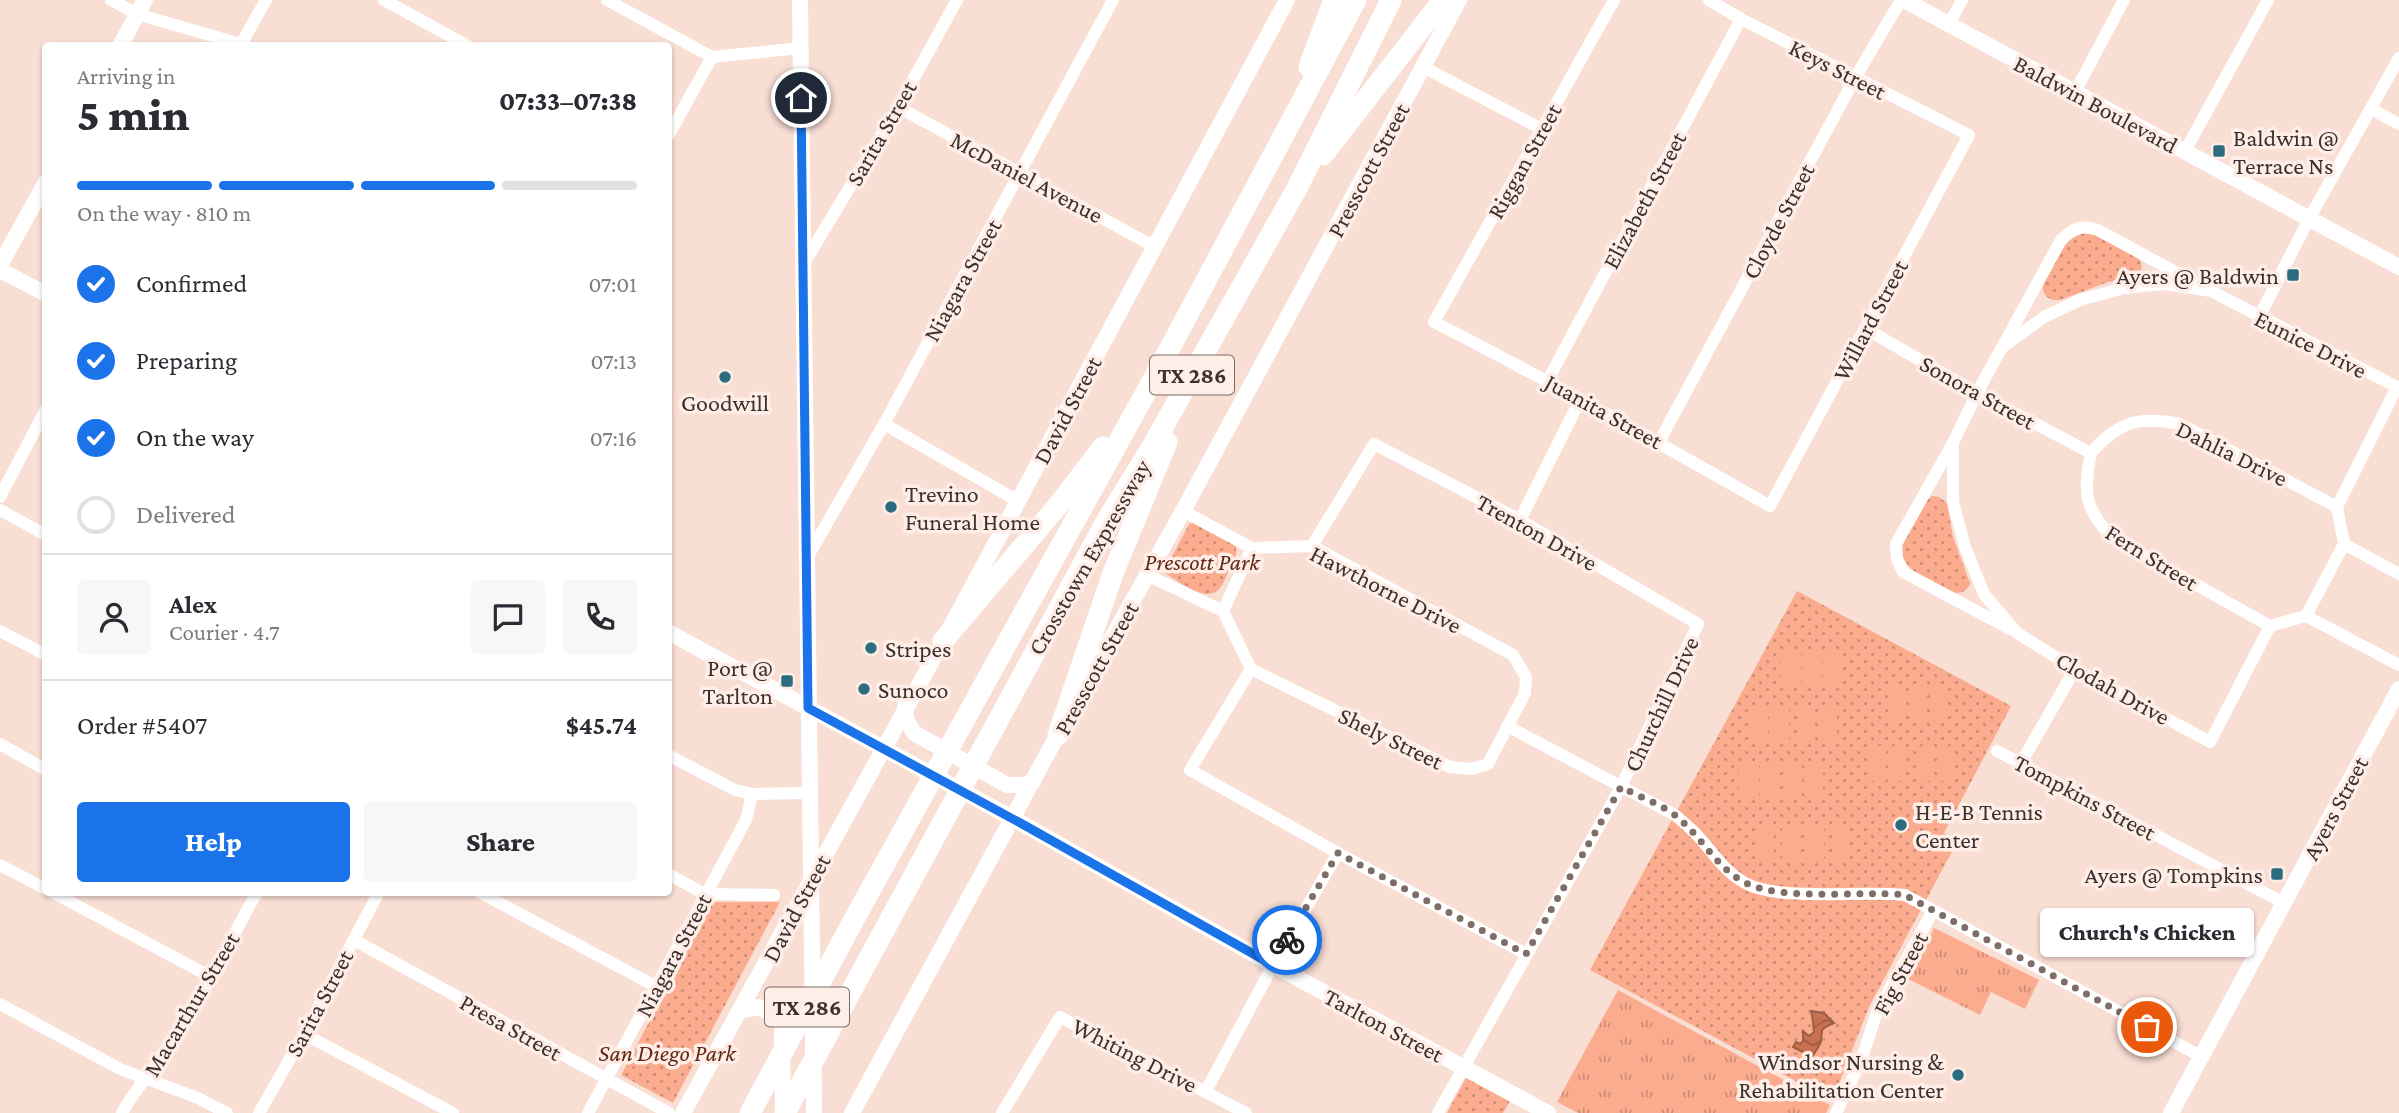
<!DOCTYPE html>
<meta charset="utf-8">
<style>
:root{--surface:#fff;--page:#f7f7f7;--text:#2b2b33;--muted:#7c7c81;--line:#e1e1e2;--accent:#1a73e8}
body{margin:0;font-family:"Crimson Pro",serif;background:var(--page);color:var(--text);height:100vh;display:flex;flex-direction:column;font-size:26px;white-space:nowrap}
*{box-sizing:border-box;margin:0}
p{font-size:23px;color:var(--muted)}
.icon{flex:none;width:38px;height:38px;fill:none;stroke:currentColor;stroke-width:2;stroke-linecap:round;stroke-linejoin:round}
.map{position:relative;flex:1;overflow:hidden}
.sheet{position:absolute;left:42px;top:42px;width:630px;height:854px;display:flex;flex-direction:column;background:var(--surface);border-radius:7px;box-shadow:0 2px 5px #0004}
.sheet>*{flex:none}
.pin{position:absolute;display:grid;place-items:center;width:60px;height:60px;color:#fff;margin:-30px;border:4px solid #fff;border-radius:50%;box-shadow:0 2px 7px #0007}
.courier{position:absolute;display:grid;place-items:center;width:70px;height:70px;margin:-35px;border:5px solid #1a73e8;border-radius:50%;background:#fff;color:#222;box-shadow:0 2px 9px #0007}
.bubble{position:absolute;height:49px;border-radius:7px;background:var(--surface);box-shadow:0 2px 5px #0004;font-size:23px;font-weight:800;line-height:49px;text-align:center}
.summary em{font-style:normal;font-weight:800}
.summary div{display:flex;flex-direction:column-reverse}
.summary{display:flex;align-items:center;justify-content:space-between;height:119px;padding:0 35px}
h1{font-size:46px;font-weight:800;line-height:52px}
.bar{display:grid;grid-template-columns:repeat(4,1fr);gap:10px 7px;align-content:center;height:84px;padding:0 35px}
.bar i{height:9px;border-radius:5px;background:var(--line)}
.bar .selected{background:var(--accent)}
.bar p{grid-column:span 4}
.line{display:flex;align-items:center;gap:18px;padding:0 35px;border-top:2px solid var(--line)}
.line div{flex:1}
.round{display:grid;place-items:center;flex:none;width:74px;height:74px;border-radius:7px;background:var(--page)}
ol{padding:0 35px;list-style:none}
li{display:flex;align-items:center;gap:21px;height:77px}
li p{margin-inline-start:auto}
li .icon{padding:7px;border-radius:50%;background:var(--accent);color:#fff;stroke-width:4}
li:last-child{color:var(--muted)}
li i{width:38px;height:38px;border:4px solid var(--line);border-radius:50%}
.button{display:flex;gap:14px;margin-top:auto;padding:14px 35px}
.button a{flex:1;height:80px;border-radius:7px;background:var(--accent);color:#fff;font-size:28px;font-weight:800;line-height:80px;text-align:center}
.button a+a{background:var(--page);color:var(--text)}
.map>svg:first-child{display:block}
</style>
<div class="map">
<svg width="2399" height="1113" viewBox="0 0 2399 1113">
<defs>
<pattern id="grass-tufts" width="24" height="20" patternUnits="userSpaceOnUse" patternTransform="scale(1.75)"><rect width="24" height="20" fill="#fcac8e"/><path d="M3 7l-1-3M5 7V3M7 7l1-3M15 17l-1-3M17 17v-4M19 17l1-3" fill="none" stroke="#cd8d74"/></pattern>
<pattern id="park-dots" width="8" height="8" patternUnits="userSpaceOnUse" patternTransform="scale(1.75)"><rect width="8" height="8" fill="#fcac8e"/><path d="M2 2h.1M6 6h.1" fill="none" stroke="#cd8d74" stroke-width="1.8" stroke-linecap="round"/></pattern>
<pattern id="water-waves" width="16" height="10" patternUnits="userSpaceOnUse" patternTransform="scale(1.75)"><rect width="16" height="10" fill="#c77151"/><path d="M0 5q4-4 8 0t8 0" fill="none" stroke="#a35d44"/></pattern>
</defs>
<rect width="100%" height="100%" fill="#f9ded4"/>
<g fill="url(#grass-tufts)">
<polygon points="1934,928 2039,980 2025,1009 1991,992 1980,1015 1908,979"/>
<polygon points="1618,990 1830,1105 1826,1113 1578,1113 1557,1102"/>
</g>
<g fill="url(#park-dots)">
<path d="M2086,233C2099,234 2126,248 2137,257C2142,261 2142,266 2141,272L2130,279L2108,282L2060,300C2049,302 2041,295 2043,283C2054,264 2062,237 2086,233Z"/>
<path d="M1932,496L1939,497L1947,503L1953,537L1970,583C1963,611 1903,572 1902,553C1902,542 1908,532 1913,523C1919,513 1922,503 1932,496Z"/>
<path d="M1195,521L1234,542C1239,552 1235,559 1230,568C1227,574 1224,583 1220,588C1207,605 1178,581 1165,573L1166,568L1189,524Z"/>
<polygon points="1797,591 2011,706 1944,833 1957,842 1869,1007 1839,1084 1831,1100 1590,970"/>
<polygon points="713,902 780,902 673,1103 621,1075"/>
<polygon points="1467,1076 1511,1099 1503,1113 1447,1113"/>
</g>
<g fill="#fcac8e">
<rect x="1781" y="653" width="16" height="35"/>
<rect x="1802" y="653" width="16" height="35"/>
<rect x="1823" y="653" width="16" height="35"/>
<rect x="1888" y="686" width="16" height="35"/>
<rect x="1909" y="686" width="16" height="35"/>
<rect x="1930" y="687" width="16" height="35"/>
<rect x="1752" y="706" width="16" height="35"/>
<rect x="1773" y="706" width="16" height="35"/>
<rect x="1799" y="706" width="16" height="35"/>
<rect x="1821" y="706" width="16" height="35"/>
<rect x="1870" y="746" width="16" height="35"/>
<rect x="1890" y="746" width="16" height="35"/>
<rect x="1917" y="746" width="16" height="35"/>
<rect x="1938" y="746" width="16" height="35"/>
<rect x="1739" y="765" width="16" height="35"/>
<rect x="1760" y="765" width="16" height="35"/>
<rect x="1786" y="765" width="16" height="35"/>
<rect x="1807" y="765" width="16" height="35"/>
<rect x="1758" y="824" width="16" height="35"/>
<rect x="1782" y="824" width="16" height="35"/>
<rect x="1832" y="824" width="16" height="35"/>
<rect x="1808" y="825" width="16" height="34"/>
</g>
<path fill="url(#water-waves)" stroke="#9d5e46" stroke-width="2" d="M1811,1011L1824,1013L1834,1023C1818,1030 1823,1028 1821,1041C1820,1046 1814,1053 1812,1057L1793,1047L1796,1042L1800,1044L1803,1041V1031L1809,1036L1814,1032C1813,1025 1813,1018 1811,1011Z"/>
<g fill="none" stroke-linecap="round" stroke-linejoin="round">
<g stroke="#fff" stroke-width="12">
<polyline points="111,0 137,14 247,46"/>
<polyline points="384,0 468,46"/>
<polyline points="607,0 712,57 801,48"/>
<path d="M1614,0L1434,322C1548,380 1659,443 1770,506L1969,135L1741,19L1709,0"/>
<polyline points="1949,24 1962,0"/>
<polyline points="240,46 266,0"/>
<polyline points="1423,67 1542,129"/>
<polyline points="2075,92 2124,0"/>
<polyline points="898,107 1155,247"/>
<polyline points="2371,109 2399,124"/>
<polyline points="668,136 712,57"/>
<polyline points="2185,151 2268,0"/>
<polyline points="803,265 898,107 957,0"/>
<polyline points="2259,317 2309,219 2399,58"/>
<polyline points="1866,329 1977,393 2091,453"/>
<polyline points="1548,380 1741,19"/>
<polyline points="884,424 1018,501"/>
<polyline points="1659,442 1855,78 1901,0"/>
<polyline points="1953,443 1953,502 1965,547 1984,594 2017,633 2075,669 2210,742 2270,626 2306,616 2344,544 2337,507 2397,387 2211,291 2164,284 2124,288 2080,300 2044,317 2004,346"/>
<path d="M2091,453C2119,421 2139,416 2180,424L2337,507"/>
<path d="M2091,453C2083,493 2084,509 2113,538L2270,626"/>
<polyline points="0,497 46,409"/>
<polyline points="0,510 46,535"/>
<polyline points="1520,520 1580,400"/>
<polyline points="2344,544 2399,574"/>
<polyline points="1312,546 1374,444 1520,520 1698,624 1621,787 1438,1113"/>
<polyline points="807,558 884,424 1113,0"/>
<polyline points="1147,575 1223,611 1251,669 1450,767 1472,769 1488,764 1525,693 1526,677 1513,655 1312,546 1252,548 1183,511"/>
<polyline points="1223,611 1252,548"/>
<polyline points="2306,616 2399,665"/>
<path d="M2010,629L1903,572L1897,559L1896,544L1953,443L1977,393L2061,240C2074,227 2081,225 2098,230L2201,286"/>
<polyline points="0,631 46,655"/>
<polyline points="1251,669 1190,770 1338,853 1526,954"/>
<path d="M1507,726L1675,815C1682,821 1689,827 1695,833C1712,850 1723,871 1745,883C1780,902 1862,890 1905,895L2202,1057"/>
<polyline points="0,744 46,770"/>
<polyline points="1997,751 2284,903"/>
<polyline points="668,755 735,790 752,794 809,793"/>
<polyline points="2021,763 2075,669"/>
<polyline points="0,865 46,889"/>
<polyline points="668,874 705,894 774,895"/>
<polyline points="52,892 211,977"/>
<polyline points="479,892 657,987"/>
<polyline points="354,940 669,1113"/>
<polyline points="0,1004 120,1069 198,1098 227,1113"/>
<polyline points="304,1034 453,1113"/>
<polyline points="1206,1091 1273,965 1338,853"/>
<path d="M122,1113C136,1086 159,1065 175,1039C205,992 230,941 257,892"/>
<polyline points="259,1113 304,1034 379,892"/>
<polyline points="588,1113 746,820 752,794"/>
<polyline points="1002,1113 1060,1017 1246,1113"/>
<polyline points="1836,1113 1861,1061 1877,1012 1933,911"/>
</g>
<g stroke="#fff" stroke-width="16">
<polyline points="800,0 814,1113"/>
<polyline points="1904,0 2399,267"/>
<polyline points="120,46 145,0"/>
<polyline points="0,265 46,182"/>
<polyline points="0,270 46,294"/>
<polyline points="668,632 1014,819 1273,965 1548,1113"/>
<polyline points="1076,702 1183,511 1459,0"/>
<polyline points="905,706 906,719 914,733 1007,785 1023,785 1033,782"/>
<polyline points="740,1011 759,1007 777,1017 782,1026 783,1113"/>
<polyline points="683,1113 943,641 1287,0"/>
<polyline points="852,1113 1063,725"/>
<polyline points="2171,1113 2399,689"/>
</g>
<g stroke="#fff" stroke-width="21">
<polyline points="1309,67 1334,0"/>
<polyline points="1323,155 1443,0"/>
<polyline points="943,641 1060,503 1103,447"/>
<polyline points="1058,735 1112,576 1167,442"/>
<polyline points="750,1113 857,914 1155,376 1356,0"/>
<polyline points="785,1113 1108,518 1153,445 1296,190 1391,0"/>
</g>
</g>
<g fill="none" stroke-linecap="round" stroke-linejoin="round">
<path stroke="#7e6e67" stroke-width="7" stroke-dasharray="0 12.6" d="M1287,940L1338,853L1526,954L1621,787C1639,797 1662,804 1677,817C1702,837 1718,870 1746,883C1786,902 1860,890 1905,895L2147,1027"/>
<polyline stroke="#1a73e8" stroke-width="9" points="801,98 808,708 1024,825 1273,965 1287,940"/>
</g>
<g fill="#2c6c80" stroke="#ffeee8" stroke-width="2.5">
<rect x="2212" y="144" width="14" height="14" rx="3.5"/>
<rect x="2286" y="268" width="14" height="14" rx="3.5"/>
<circle cx="725" cy="377" r="7"/>
<circle cx="891" cy="507" r="7"/>
<circle cx="871" cy="648" r="7"/>
<rect x="780" y="674" width="14" height="14" rx="3.5"/>
<circle cx="864" cy="689" r="7"/>
<circle cx="1901" cy="825" r="7"/>
<rect x="2270" y="867" width="14" height="14" rx="3.5"/>
<circle cx="1958" cy="1075" r="7"/>
</g>
<g text-anchor="middle" dominant-baseline="central" stroke-width="7" stroke-linejoin="round" paint-order="stroke">
<g fill="#ffeee8" stroke="#766a65" stroke-width="2">
<rect x="1150" y="355.5" width="84" height="39" rx="5"/>
<rect x="765" y="987.5" width="84" height="39" rx="5"/>
</g>
<g font-size="23" font-weight="bold" fill="#3b312d">
<text x="1192" y="375">TX 286</text>
<text x="807" y="1007">TX 286</text>
</g>
<g font-size="24" fill="#3b312d" stroke="#ffeee8">
<text transform="translate(1838 69) rotate(27)">Keys Street</text>
<text transform="translate(2096 104) rotate(28)">Baldwin Boulevard</text>
<text transform="translate(881 133) rotate(-60)">Sarita Street</text>
<text transform="translate(1524 161) rotate(-61)">Riggan Street</text>
<text transform="translate(1368 170) rotate(-62)">Presscott Street</text>
<text transform="translate(1027 177) rotate(28)">McDaniel Avenue</text>
<text transform="translate(1644 200) rotate(-62)">Elizabeth Street</text>
<text transform="translate(1778 221) rotate(-62)">Cloyde Street</text>
<text transform="translate(962 280) rotate(-61)">Niagara Street</text>
<text transform="translate(1870 320) rotate(-62)">Willard Street</text>
<text transform="translate(2311 344) rotate(27)">Eunice Drive</text>
<text transform="translate(1978 392) rotate(29)">Sonora Street</text>
<text transform="translate(1067 410) rotate(-62)">David Street</text>
<text transform="translate(1604 411) rotate(29)">Juanita Street</text>
<text transform="translate(2232 453) rotate(26)">Dahlia Drive</text>
<text transform="translate(1537 532) rotate(29)">Trenton Drive</text>
<text transform="translate(1089 557) rotate(-60)">Crosstown Expressway</text>
<text transform="translate(2152 557) rotate(32)">Fern Street</text>
<text transform="translate(1386 589) rotate(27)">Hawthorne Drive</text>
<text transform="translate(1096 668) rotate(-61)">Presscott Street</text>
<text transform="translate(2113 688) rotate(29)">Clodah Drive</text>
<text transform="translate(1661 704) rotate(-65)">Churchill Drive</text>
<text transform="translate(1391 738) rotate(26)">Shely Street</text>
<text transform="translate(2085 797) rotate(28)">Tompkins Street</text>
<text transform="translate(2335 808) rotate(-62)">Ayers Street</text>
<text transform="translate(796 908) rotate(-62)">David Street</text>
<text transform="translate(673 955) rotate(-62)">Niagara Street</text>
<text transform="translate(1900 973) rotate(-62)">Fig Street</text>
<text transform="translate(319 1003) rotate(-62)">Sarita Street</text>
<text transform="translate(191 1004) rotate(-59)">Macarthur Street</text>
<text transform="translate(1384 1025) rotate(28)">Tarlton Street</text>
<text transform="translate(511 1027) rotate(29)">Presa Street</text>
<text transform="translate(1135 1055) rotate(27)">Whiting Drive</text>
</g>
<g font-size="24" fill="#3b312d" stroke="#ffeee8" text-anchor="start">
<text x="2233" y="137">Baldwin @<tspan x="2233" dy="28">Terrace Ns</tspan></text>
<text x="2279" y="275" text-anchor="end">Ayers @ Baldwin</text>
<text x="725" y="402" text-anchor="middle">Goodwill</text>
<text x="905" y="493">Trevino<tspan x="905" dy="28">Funeral Home</tspan></text>
<text x="885" y="648">Stripes</text>
<text x="773" y="667" text-anchor="end">Port @<tspan x="773" dy="28">Tarlton</tspan></text>
<text x="878" y="689">Sunoco</text>
<text x="1915" y="811">H-E-B Tennis<tspan x="1915" dy="28">Center</tspan></text>
<text x="2263" y="874" text-anchor="end">Ayers @ Tompkins</text>
<text x="1944" y="1061" text-anchor="end">Windsor Nursing &amp;<tspan x="1944" dy="28">Rehabilitation Center</tspan></text>
</g>
<g font-size="24" font-style="italic" fill="#612912" stroke="#ffeee8">
<text x="1202" y="561">Prescott Park</text>
<text x="667" y="1052">San Diego Park</text>
</g>
</g>
</svg>
<div class="pin" style="left:2147px;top:1027px;background:#ea580c"><svg class="icon" aria-label="bag" viewBox="0 0 24 24"><path d="M5 8h14l-1 12H6zM9 8a3 3 0 0 1 6 0"/></svg></div>
<div class="pin" style="left:801px;top:98px;background:#1f2937"><svg class="icon" aria-label="home" viewBox="0 0 24 24"><path d="M3 11l9-7 9 7M6 9v11h12V9"/></svg></div>
<div class="courier" style="left:1287px;top:940px"><svg class="icon" aria-label="bike" viewBox="0 0 24 24"><circle cx="6" cy="16" r="4"/><circle cx="18" cy="16" r="4"/><path d="M6 16l4-8h5l3 8M10 8l3 8H6M13 5h3"/></svg></div>
<div class="bubble" style="left:2040px;top:908px;width:214px">Church's Chicken</div>
<section class="sheet">
<div class="summary"><div><h1>5 min</h1><p>Arriving in</p></div><em>07:33–07:38</em></div>
<div class="bar"><i class="selected"></i><i class="selected"></i><i class="selected"></i><i></i><p>On the way · 810 m</p></div>
<ol>
<li><svg class="icon" aria-label="check" viewBox="0 0 24 24"><path d="M5 12l5 5 9-10"/></svg>Confirmed<p>07:01</p></li>
<li><svg class="icon" aria-label="check" viewBox="0 0 24 24"><path d="M5 12l5 5 9-10"/></svg>Preparing<p>07:13</p></li>
<li><svg class="icon" aria-label="check" viewBox="0 0 24 24"><path d="M5 12l5 5 9-10"/></svg>On the way<p>07:16</p></li>
<li><i></i>Delivered</li>
</ol>
<div class="line" style="height:126px"><a class="round"><svg class="icon" aria-label="person" viewBox="0 0 24 24"><circle cx="12" cy="8" r="4"/><path d="M4 21q1-7 8-7t8 7"/></svg></a><div><b>Alex</b><p>Courier · 4.7</p></div><a class="round"><svg class="icon" aria-label="chat" viewBox="0 0 24 24"><path d="M4 5h16v11H9l-5 4z"/></svg></a><a class="round"><svg class="icon" aria-label="phone" viewBox="0 0 24 24"><path d="M5 4h4l2 5-3 2q2 4 5 5l2-3 5 2v4C11 20 4 13 5 4z"/></svg></a></div>
<div class="line" style="height:91px"><div>Order #5407</div><b>$45.74</b></div>
<div class="button"><a>Help</a><a>Share</a></div>
</section>
</div>
